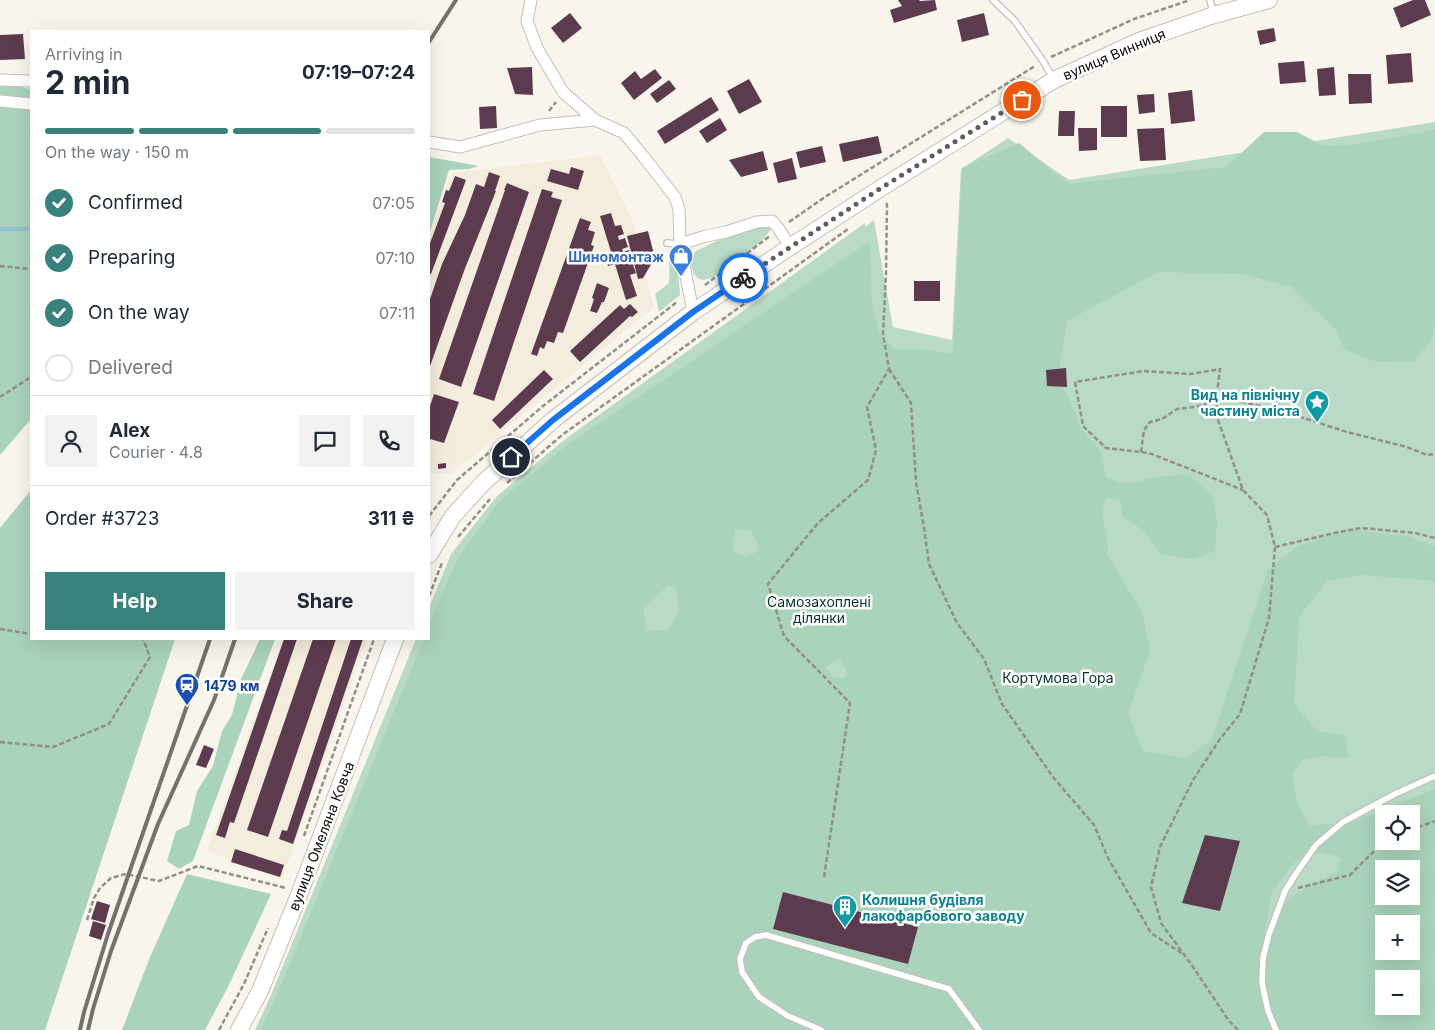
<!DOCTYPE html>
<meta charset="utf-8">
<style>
:root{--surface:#fff;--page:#f2f2f3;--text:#1f2937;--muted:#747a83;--line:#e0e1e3;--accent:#39817d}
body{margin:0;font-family:Inter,sans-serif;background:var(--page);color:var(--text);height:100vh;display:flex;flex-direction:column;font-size:19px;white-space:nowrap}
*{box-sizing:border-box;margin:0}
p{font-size:16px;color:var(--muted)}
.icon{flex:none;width:28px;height:28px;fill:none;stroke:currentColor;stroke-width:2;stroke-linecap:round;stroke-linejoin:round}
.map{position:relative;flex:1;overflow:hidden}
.drawer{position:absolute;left:30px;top:30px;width:400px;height:610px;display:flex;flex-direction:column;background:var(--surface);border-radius:0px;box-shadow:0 5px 20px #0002}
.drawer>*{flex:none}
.fabs{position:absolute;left:1375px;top:805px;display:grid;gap:10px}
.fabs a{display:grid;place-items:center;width:45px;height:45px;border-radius:0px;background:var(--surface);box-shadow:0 5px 20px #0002;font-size:25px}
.pin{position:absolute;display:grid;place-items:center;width:42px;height:42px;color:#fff;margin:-21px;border:2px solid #fff;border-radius:50%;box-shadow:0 1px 5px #0007}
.courier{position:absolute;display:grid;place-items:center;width:50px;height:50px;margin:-25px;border:4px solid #1a73e8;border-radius:50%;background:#fff;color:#222;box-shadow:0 1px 6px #0007}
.head em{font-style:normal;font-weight:700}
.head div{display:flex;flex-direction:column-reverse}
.head{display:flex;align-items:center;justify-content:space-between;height:85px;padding:0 15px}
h1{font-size:32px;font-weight:700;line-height:38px}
.bar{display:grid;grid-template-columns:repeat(4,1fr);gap:8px 5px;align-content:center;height:60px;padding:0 15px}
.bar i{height:6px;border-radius:4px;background:var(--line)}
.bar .active{background:var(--accent)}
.bar p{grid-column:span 4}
.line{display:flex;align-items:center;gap:12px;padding:0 15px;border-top:1px solid var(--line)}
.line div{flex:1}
.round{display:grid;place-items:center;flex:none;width:52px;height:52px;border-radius:0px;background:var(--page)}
ol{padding:0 15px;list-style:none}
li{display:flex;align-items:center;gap:15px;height:55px}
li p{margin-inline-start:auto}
li .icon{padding:5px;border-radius:50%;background:var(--accent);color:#fff;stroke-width:4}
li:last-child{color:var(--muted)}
li i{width:28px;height:28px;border:2px solid var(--line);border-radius:50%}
.primary-button{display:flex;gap:10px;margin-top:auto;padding:10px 15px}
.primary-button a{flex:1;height:58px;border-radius:0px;background:var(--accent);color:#fff;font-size:20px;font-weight:700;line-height:58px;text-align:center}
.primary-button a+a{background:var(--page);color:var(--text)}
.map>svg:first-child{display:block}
</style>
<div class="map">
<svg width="1435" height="1030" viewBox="0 0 1435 1030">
<rect width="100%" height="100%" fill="#f9f5ed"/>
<g fill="#f4eddd">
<polygon points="600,155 632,219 654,307 451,474 430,473 429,475 429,236 452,173"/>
<polygon points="283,639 367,639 282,880 207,851"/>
</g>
<g fill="#b9dac6" fill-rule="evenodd">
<path d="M1435,122V1030H255L271,995L416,639H429V608L451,554L497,496L564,440L865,223V227L874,220L893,327L952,340L961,169L1008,138L1069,180ZM1384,814H1411V841H1384ZM1384,869H1411V896H1384ZM1384,924H1411V951H1384ZM1384,979H1411V1006H1384Z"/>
<path d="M764,225L771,229C763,244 727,267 712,278L703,280L697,278L693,272L690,261L696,251L724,237Z"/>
<path d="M671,256L675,257L678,268L680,295L659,312L655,294L669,283C670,275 668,262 671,256Z"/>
</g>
<g fill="#aad3bb" fill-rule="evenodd">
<polygon points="0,83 31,89 31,419 0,455"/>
<path d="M1435,130V319L1432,340L1413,361L1377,362L1345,350L1335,329L1292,287L1243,274L1158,272L1067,321L1058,378L1069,398L1081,429L1100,450L1106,477L1125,484L1163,476L1189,475L1213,496L1217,522L1215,551L1194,559L1161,554L1144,531L1123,517L1120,500L1107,498L1102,513L1108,544L1107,554L1142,612L1150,651L1128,713L1143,751L1187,758L1212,739L1268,569L1298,546L1348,529L1411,537L1435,547V581L1362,575L1327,581L1299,617L1294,704L1317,731L1345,736L1349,758L1323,756L1303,760L1292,774L1297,803L1310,826L1327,824H1347L1435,789V1030H260L276,997L424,639H429V626L457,559L501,500L567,445L870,241L872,307L879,333L894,349L926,350L953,354L962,168L1019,143L1068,184L1226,167L1264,132H1297L1324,146L1351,145ZM735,529L751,530L760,550L746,557L732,551ZM668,586L676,587L679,611L668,630L647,631L643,608ZM839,658L847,671L845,678H834L826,667ZM1384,814H1411V841H1384ZM1321,852L1341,858L1337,872L1308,886L1287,900L1273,930L1267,951L1264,938L1272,892L1295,862ZM1384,869H1411V896H1384ZM1384,924H1411V951H1384ZM1384,979H1411V1006H1384Z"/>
<polygon points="429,157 479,166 469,169 449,170 429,235"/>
<polygon points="31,490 31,639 175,639 45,1030 0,1030 0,528"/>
<polygon points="260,639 275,639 193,861 179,869 167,861 176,831 189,825 197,791 213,766 222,731 232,715 241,679"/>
<polygon points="187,874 271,894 229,985 205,1030 122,1030 150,957"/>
</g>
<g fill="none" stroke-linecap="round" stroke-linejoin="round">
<polyline stroke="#94c2d6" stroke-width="4" points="0,229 31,229"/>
</g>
<g fill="#5d3b4e">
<polygon points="898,0 919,0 920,1 935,0 937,10 894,23 890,10 902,6"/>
<polygon points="1413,0 1425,0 1431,15 1401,28 1393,8"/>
<polygon points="570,13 582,28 563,43 551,28"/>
<polygon points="984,13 989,35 962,42 957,20"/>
<polygon points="1274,28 1276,41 1260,45 1257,31"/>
<polygon points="23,34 25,59 0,60 0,35"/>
<polygon points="1411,53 1413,82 1388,84 1386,55"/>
<polygon points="1304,61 1306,82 1280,84 1278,63"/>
<polygon points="532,67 533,95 515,94 507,68"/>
<polygon points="1334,67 1336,95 1319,96 1317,69"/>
<polygon points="655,69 662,78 634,100 621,83 635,71 641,79"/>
<polygon points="1348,74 1371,74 1372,103 1349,104"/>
<polygon points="749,79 762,102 739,114 727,91"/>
<polygon points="669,80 676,89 657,103 650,94"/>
<polygon points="1192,90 1195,121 1171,124 1168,93"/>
<polygon points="1154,94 1155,112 1139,114 1137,95"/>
<polygon points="711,97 719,110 665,144 657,131"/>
<polygon points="496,106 497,128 480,129 479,107"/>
<rect x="1101" y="106" width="26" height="31"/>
<polygon points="1059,111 1075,111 1074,136 1058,136"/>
<polygon points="720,118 727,130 707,143 699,131"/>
<polygon points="1078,128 1097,128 1097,150 1079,151"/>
<polygon points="1164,128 1166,160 1140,161 1137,129"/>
<polygon points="878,136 882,153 843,162 839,144"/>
<polygon points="822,146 826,162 800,168 796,152"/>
<polygon points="763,151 768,170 741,177 729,160"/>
<polygon points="792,158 797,179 778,183 773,163"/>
<polygon points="571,167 584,171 578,190 547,181 551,169 569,174"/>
<polygon points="489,172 500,176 495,191 496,191 464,271 429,369 429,302 442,264 465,215 476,184 484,187"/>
<polygon points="455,176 466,180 431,274 429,273 429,246 445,203 442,202 446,190 449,191"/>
<polygon points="507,183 529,192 461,387 439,379 505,190 504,190"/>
<polygon points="542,189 553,192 551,197 562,200 494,401 473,394"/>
<polygon points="611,213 615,226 621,225 624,234 618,236 619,240 625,238 628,247 622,249 623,252 629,250 632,259 626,261 626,263 632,262 636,273 630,275 637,296 626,300 615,264 608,266 606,257 612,255 600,216"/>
<polygon points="580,218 591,222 588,230 595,232 591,245 594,246 563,333 558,332 554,343 547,341 544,349 540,347 537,356 531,354"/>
<polygon points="648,231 655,258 643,278 638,279 627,236"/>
<rect x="914" y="281" width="26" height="20"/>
<polygon points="597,283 609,288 604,302 602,302 597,313 590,311 594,299 592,298"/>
<polygon points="630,304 638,312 632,317 630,316 580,362 570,351 620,305 624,309"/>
<polygon points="1066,368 1067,387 1047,386 1046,370"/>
<polygon points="544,370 553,379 500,429 492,420"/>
<polygon points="434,394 459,402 444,443 430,439 429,443 429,409"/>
<polygon points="446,463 446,468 438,469 438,464"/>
<polygon points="284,639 297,639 234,823 230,822 225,838 216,835"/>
<polygon points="313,639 336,639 268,837 247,830"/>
<polygon points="351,639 363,639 293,844 279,839 282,830 287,831"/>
<polygon points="204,745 214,749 206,768 196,765"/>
<polygon points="1205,835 1240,841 1220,911 1182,903"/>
<polygon points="235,849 284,865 280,877 231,862"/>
<polygon points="783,892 918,927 908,964 773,929"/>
<polygon points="97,901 110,905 105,923 91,919"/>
<polygon points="93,921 106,925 101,940 89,936"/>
</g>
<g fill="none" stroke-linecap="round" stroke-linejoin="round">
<defs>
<g id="lane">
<polyline points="993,0 1015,21 1043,61 1053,78"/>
<polyline points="1210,0 1213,12"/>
<polyline points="667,243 680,244"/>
<polyline points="821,1030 788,1016 759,997 742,972 740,959 746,943 755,937 766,935 949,989 979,1030"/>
<polyline points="1276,1030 1268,1011 1262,983 1263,958 1269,934 1285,891 1297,872 1316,845 1343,822 1395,794 1435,776"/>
</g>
<g id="street">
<polyline points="531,0 527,21 537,48 563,92 595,120 624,133 643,156 675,197 679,209 680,244 693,312"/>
<polyline points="0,80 31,81"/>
<polyline points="0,101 31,104"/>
<polyline points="429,142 460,147 540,125 595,120"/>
<polyline points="680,244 706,236 726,232 757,222 772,221 779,229 790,247"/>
</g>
<g id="secondary">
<polyline points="429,555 453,516 484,482 553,420 693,312 790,247 881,188 1054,80 1139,41 1214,15 1269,0"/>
<polyline points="239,1030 260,991 299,895 395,639"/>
</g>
</defs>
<use href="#lane" stroke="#c4c0b7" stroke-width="8"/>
<use href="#street" stroke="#c4c0b7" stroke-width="13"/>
<use href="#secondary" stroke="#c4c0b7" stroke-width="18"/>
<g stroke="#938f8a" stroke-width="2.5" stroke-dasharray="5 2.5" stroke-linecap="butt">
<polyline points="1051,57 1134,19 1190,0"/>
<polyline points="549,111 556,102"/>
<polyline points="789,222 825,197 1035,66"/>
<polyline points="0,266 31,269"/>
<polyline points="705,285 770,236"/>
<polyline points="889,369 911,403 916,482 924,528 929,564 957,623 984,659 1002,704 1053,777 1094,825 1108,858 1151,933 1183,954"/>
<polyline points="0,397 31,377"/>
<polyline points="1141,452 1144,430 1150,422 1162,419 1177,409 1195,407 1216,401 1238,401 1282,411 1347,432 1407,447 1427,455 1435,454"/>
<polyline points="507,483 562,435 848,229"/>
<polyline points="429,516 457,480 543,406 677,302"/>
<polyline points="458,537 490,499"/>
<polyline points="1275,547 1339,532 1361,528 1415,533 1435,538"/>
<polyline points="429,596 442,563"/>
<polyline points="0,629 31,634"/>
<polyline points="0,742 53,747 109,724 150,657 143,639"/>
<polyline points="1411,830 1435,821"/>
<polyline points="304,836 374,639"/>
<polyline points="824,877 850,703 784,636 768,584 818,523 868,480 876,450 867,407 889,369 883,334 886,274 887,205 886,202"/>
<polyline points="1298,888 1350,875 1384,841"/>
<polyline points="87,920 94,898 100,888 111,878 126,874 159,881 198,866 286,888"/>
<polyline points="219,1030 244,984 268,928"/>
<polyline points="1238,1030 1229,1021 1191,964 1161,923 1151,887 1160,847 1193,780 1220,739 1240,714 1269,618 1275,547 1267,515 1243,490 1218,420 1216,401 1220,369 1191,374 1143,371 1075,382 1083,426 1106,448 1149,453 1243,490"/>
</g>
<use href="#lane" stroke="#fff" stroke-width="5.5"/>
<use href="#street" stroke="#fff" stroke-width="11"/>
<use href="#secondary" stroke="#fff" stroke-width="16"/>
<g stroke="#75726e" stroke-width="4">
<polyline points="429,42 456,0"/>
<polyline points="80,1030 84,1012 108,934 210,639"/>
<polyline points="88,1030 93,1009 111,951 158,824 214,700 235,639"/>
</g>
</g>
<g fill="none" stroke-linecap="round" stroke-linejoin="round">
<polyline stroke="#605d59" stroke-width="5" stroke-dasharray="0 9" points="743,278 881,188 1022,100"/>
<polyline stroke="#1a73e8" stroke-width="6" points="511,457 553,420 693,312 743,278"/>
</g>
<defs>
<symbol id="shop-pin" viewBox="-11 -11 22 30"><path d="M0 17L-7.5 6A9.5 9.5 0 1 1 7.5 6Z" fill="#3f7fe0" stroke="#fff"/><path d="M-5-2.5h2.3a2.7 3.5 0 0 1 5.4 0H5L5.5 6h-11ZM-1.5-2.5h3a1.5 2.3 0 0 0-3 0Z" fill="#fff"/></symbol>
<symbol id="sight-pin" viewBox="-11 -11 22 30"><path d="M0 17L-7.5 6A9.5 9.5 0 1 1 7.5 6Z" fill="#0f9aa8" stroke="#fff"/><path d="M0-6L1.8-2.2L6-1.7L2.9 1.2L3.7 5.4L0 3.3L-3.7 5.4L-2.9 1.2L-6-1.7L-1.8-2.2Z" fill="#fff"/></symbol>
<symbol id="station-pin" viewBox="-11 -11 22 30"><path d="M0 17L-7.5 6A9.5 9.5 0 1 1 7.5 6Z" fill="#1a4fb4" stroke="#fff"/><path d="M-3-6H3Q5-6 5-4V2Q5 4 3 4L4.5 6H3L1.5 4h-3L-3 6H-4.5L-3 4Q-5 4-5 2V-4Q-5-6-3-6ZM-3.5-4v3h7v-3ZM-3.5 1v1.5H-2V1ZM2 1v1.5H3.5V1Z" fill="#fff"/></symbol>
<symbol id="building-pin" viewBox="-11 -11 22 30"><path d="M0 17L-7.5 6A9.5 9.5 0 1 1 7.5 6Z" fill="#0f9aa8" stroke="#fff"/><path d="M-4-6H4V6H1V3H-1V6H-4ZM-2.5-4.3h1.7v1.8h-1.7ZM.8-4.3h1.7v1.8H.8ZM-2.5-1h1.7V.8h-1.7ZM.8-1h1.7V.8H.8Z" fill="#fff"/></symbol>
</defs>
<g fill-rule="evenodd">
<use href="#shop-pin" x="667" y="242" width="28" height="38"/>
<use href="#sight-pin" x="1303" y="388" width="28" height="38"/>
<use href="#station-pin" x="173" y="671" width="28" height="38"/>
<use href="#building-pin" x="831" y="893" width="28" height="38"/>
</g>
<g text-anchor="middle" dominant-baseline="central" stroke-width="5" stroke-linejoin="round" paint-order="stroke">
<g font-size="14" fill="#0d0b09" stroke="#fff">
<text transform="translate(1114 54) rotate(-23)">вулиця Винниця</text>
<text transform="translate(321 836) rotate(-69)">вулиця Омеляна Ковча</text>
</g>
<g font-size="14" font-weight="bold" fill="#366cbe" stroke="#fff" text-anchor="end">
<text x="664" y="256">Шиномонтаж</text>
</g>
<g font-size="14" font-weight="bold" fill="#0d838f" stroke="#fff" text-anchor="end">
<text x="1300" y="394">Вид на північну<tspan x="1300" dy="16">частину міста</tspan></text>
<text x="862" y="899" text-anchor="start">Колишня будівля<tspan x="862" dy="16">лакофарбового заводу</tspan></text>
</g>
<g font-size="14" fill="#003720" stroke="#fff">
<text x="819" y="601">Самозахоплені<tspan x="819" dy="16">ділянки</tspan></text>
<text x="1058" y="677">Кортумова Гора</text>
</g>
<g font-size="14" font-weight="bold" fill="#164399" stroke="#fff" text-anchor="start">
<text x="204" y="685">1479 км</text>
</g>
</g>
</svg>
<div class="fabs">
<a><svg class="icon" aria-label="locate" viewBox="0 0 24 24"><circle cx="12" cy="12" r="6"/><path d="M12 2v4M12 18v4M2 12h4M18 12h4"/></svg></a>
<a><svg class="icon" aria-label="layers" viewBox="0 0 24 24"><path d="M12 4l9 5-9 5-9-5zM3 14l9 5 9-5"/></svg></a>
<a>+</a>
<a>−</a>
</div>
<div class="pin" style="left:1022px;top:100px;background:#ea580c"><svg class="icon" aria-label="bag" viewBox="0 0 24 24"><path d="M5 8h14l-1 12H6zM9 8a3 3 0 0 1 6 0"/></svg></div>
<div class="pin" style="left:511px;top:457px;background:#1f2937"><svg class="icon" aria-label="home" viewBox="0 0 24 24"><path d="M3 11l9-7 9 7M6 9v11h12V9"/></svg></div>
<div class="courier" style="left:743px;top:278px"><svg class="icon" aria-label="bike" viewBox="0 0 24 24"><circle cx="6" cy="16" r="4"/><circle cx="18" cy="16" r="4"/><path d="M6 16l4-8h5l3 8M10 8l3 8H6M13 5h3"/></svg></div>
<section class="drawer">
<div class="head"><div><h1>2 min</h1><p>Arriving in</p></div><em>07:19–07:24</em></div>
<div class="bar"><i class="active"></i><i class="active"></i><i class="active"></i><i></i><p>On the way · 150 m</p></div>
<ol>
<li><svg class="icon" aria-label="check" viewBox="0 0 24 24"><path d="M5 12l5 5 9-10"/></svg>Confirmed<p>07:05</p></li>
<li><svg class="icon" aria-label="check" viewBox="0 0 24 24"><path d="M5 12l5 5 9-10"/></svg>Preparing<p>07:10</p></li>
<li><svg class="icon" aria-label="check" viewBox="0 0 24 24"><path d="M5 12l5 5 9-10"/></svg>On the way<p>07:11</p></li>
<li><i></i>Delivered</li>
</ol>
<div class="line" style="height:90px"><a class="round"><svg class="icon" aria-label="person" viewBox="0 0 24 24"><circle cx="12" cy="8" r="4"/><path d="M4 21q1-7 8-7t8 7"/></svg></a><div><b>Alex</b><p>Courier · 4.8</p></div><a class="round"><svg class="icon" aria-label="chat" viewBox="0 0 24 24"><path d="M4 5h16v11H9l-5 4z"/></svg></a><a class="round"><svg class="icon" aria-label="phone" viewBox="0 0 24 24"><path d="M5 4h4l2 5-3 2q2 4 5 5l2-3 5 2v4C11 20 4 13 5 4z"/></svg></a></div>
<div class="line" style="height:65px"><div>Order #3723</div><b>311 ₴</b></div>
<div class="primary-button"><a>Help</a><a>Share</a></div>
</section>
</div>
